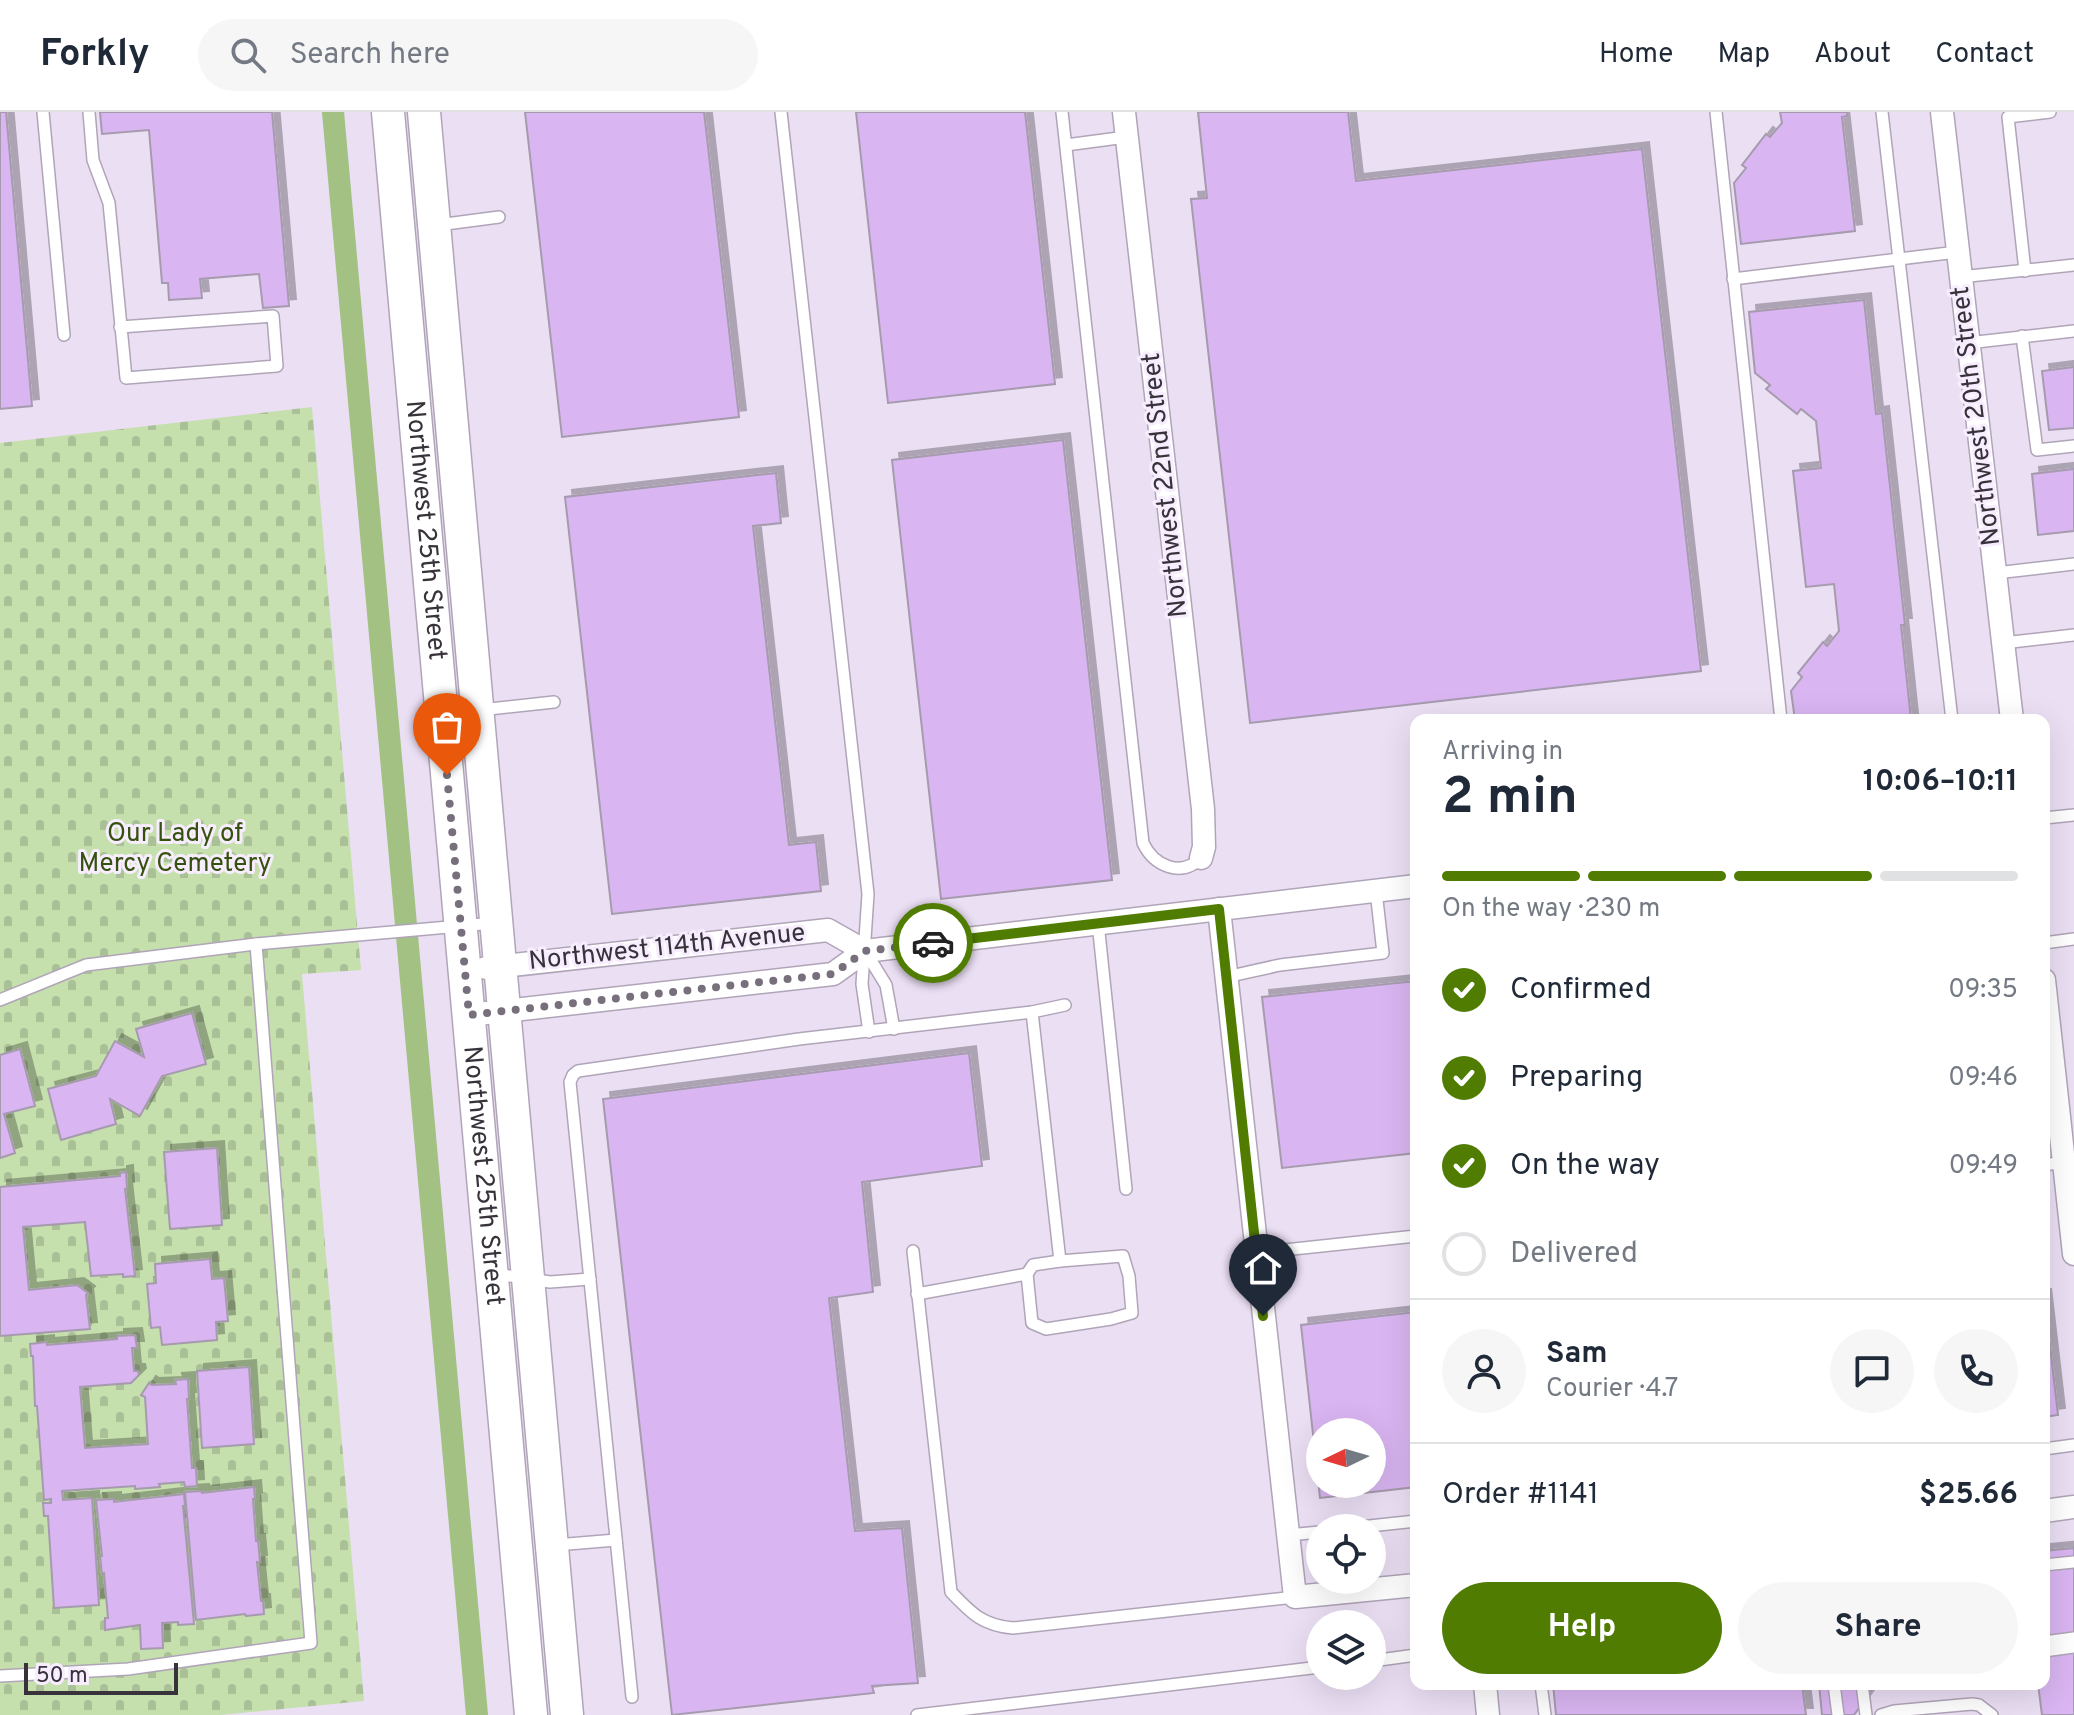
<!DOCTYPE html>
<meta charset="utf-8">
<style>
:root{--surface:#fff;--page:#f6f6f7;--text:#1f2937;--muted:#747a83;--line:#e0e1e3;--accent:#507d01}
body{margin:0;font-family:Overpass,sans-serif;background:var(--page);color:var(--text);height:100vh;display:flex;flex-direction:column;font-size:30px;white-space:nowrap}
*{box-sizing:border-box;margin:0}
p{font-size:26px;color:var(--muted)}
.icon{flex:none;width:44px;height:44px;fill:none;stroke:currentColor;stroke-width:2;stroke-linecap:round;stroke-linejoin:round}
.map{position:relative;flex:1;overflow:hidden}
.details{position:absolute;left:1410px;top:602px;width:640px;height:976px;display:flex;flex-direction:column;background:var(--surface);border-radius:16px;box-shadow:0 8px 32px #0002}
.details>*{flex:none}
.needle{width:52px;rotate:265deg}
.controls{position:absolute;left:1306px;top:1306px;display:grid;gap:16px}
.controls a{display:grid;place-items:center;width:80px;height:80px;border-radius:50%;background:var(--surface);box-shadow:0 8px 32px #0002;font-size:40px}
.scale{position:absolute;left:24px;bottom:20px;width:154px;box-sizing:border-box;padding-left:8px;border:4px solid #38333b;border-top:0;font-size:22px;line-height:28px;white-space:nowrap;color:#38333b;-webkit-text-stroke:6px #f7edfe;paint-order:stroke}
.pin{position:absolute;display:grid;place-items:center;width:68px;height:68px;color:#fff;margin:-82px -34px;border-radius:50% 50% 50% 0;rotate:-45deg;box-shadow:0 0 8px #0007}
.pin .icon{rotate:45deg}
.courier{position:absolute;display:grid;place-items:center;width:80px;height:80px;margin:-40px;border:6px solid #507d01;border-radius:50%;background:#fff;color:#222;box-shadow:0 2px 10px #0007}
.overview em{font-style:normal;font-weight:700}
.overview div{display:flex;flex-direction:column-reverse}
.overview{display:flex;align-items:center;justify-content:space-between;height:136px;padding:0 32px}
h1{font-size:52px;font-weight:700;line-height:60px}
.bar{display:grid;grid-template-columns:repeat(4,1fr);gap:12px 8px;align-content:center;height:96px;padding:0 32px}
.bar i{height:10px;border-radius:6px;background:var(--line)}
.bar .current{background:var(--accent)}
.bar p{grid-column:span 4}
.line{display:flex;align-items:center;gap:20px;padding:0 32px;border-top:2px solid var(--line)}
.line div{flex:1}
.round{display:grid;place-items:center;flex:none;width:84px;height:84px;border-radius:42px;background:var(--page)}
ol{padding:0 32px;list-style:none}
li{display:flex;align-items:center;gap:24px;height:88px}
li p{margin-inline-start:auto}
li .icon{padding:8px;border-radius:50%;background:var(--accent);color:#fff;stroke-width:4}
li:last-child{color:var(--muted)}
li i{width:44px;height:44px;border:4px solid var(--line);border-radius:50%}
.action{display:flex;gap:16px;margin-top:auto;padding:16px 32px}
.action a{flex:1;height:92px;border-radius:48px;background:var(--accent);color:#fff;font-size:32px;font-weight:700;line-height:92px;text-align:center}
.action a+a{background:var(--page);color:var(--text)}
header{display:flex;align-items:center;gap:48px;box-sizing:border-box;height:112px;padding:0 40px;background:var(--surface);border-bottom:2px solid var(--line)}
header strong{font-size:38px}
nav{display:flex;gap:44px;margin-inline-start:auto;font-size:28px}
.search{width:560px;height:72px;background:var(--page);display:flex;align-items:center;gap:20px;box-sizing:border-box;padding:0 28px;border-radius:44px;color:var(--muted);font-size:30px}
.map>svg:first-child{display:block}
</style>
<header>
<strong>Forkly</strong>
<div class="search"><svg class="icon" aria-label="search" viewBox="0 0 24 24"><circle cx="10" cy="10" r="6"/><path d="M15 15l6 6"/></svg>Search here</div>
<nav><a>Home</a><a>Map</a><a>About</a><a>Contact</a></nav>
</header>
<div class="map">
<svg width="2074" height="1603" viewBox="0 0 2074 1603">
<defs>
<pattern id="cemetery-stones" width="16" height="16" patternUnits="userSpaceOnUse" patternTransform="scale(2)"><rect width="16" height="16" fill="#c5dfad"/><path d="M2 7V4a2 2 0 0 1 4 0v3zM10 15v-3a2 2 0 0 1 4 0v3z" fill="#aac096"/></pattern>
<filter id="shadow"><feDropShadow dx="7" dy="-7" stdDeviation="0" flood-color="#0004"/></filter>
</defs>
<rect width="100%" height="100%" fill="#ebdff4"/>
<polygon fill="url(#cemetery-stones)" points="312,295 361,858 302,862 364,1589 220,1603 0,1603 0,331"/>
<g fill="none" stroke-linecap="round" stroke-linejoin="round">
<polyline stroke="#a2c183" stroke-width="22" points="333,0 477,1603"/>
</g>
<g fill="#d9b5f1" stroke="#a69bae" stroke-width="2" fill-rule="evenodd" filter="url(#shadow)">
<polygon points="0,0 6,0 32,294 0,297"/>
<polygon points="100,0 272,0 289,194 263,196 259,162 200,167 202,186 169,188 168,171 162,171 149,18 102,22"/>
<polygon points="525,0 704,0 739,305 562,325"/>
<polygon points="856,0 1025,0 1055,272 888,291"/>
<polygon points="1198,0 1348,0 1356,69 1642,37 1701,559 1250,611 1191,87 1207,86"/>
<polygon points="1780,0 1847,0 1847,4 1842,5 1855,119 1741,132 1734,71 1746,56 1742,53 1766,22 1770,25 1782,11"/>
<polygon points="1864,188 1876,302 1882,301 1905,513 1901,513 1911,608 1795,608 1791,579 1802,565 1798,561 1823,530 1827,534 1839,519 1834,472 1806,475 1793,359 1821,356 1816,309 1801,297 1797,302 1766,277 1770,273 1755,261 1749,200"/>
<polygon points="2074,255 2074,316 2049,318 2042,259"/>
<polygon points="1063,328 1112,768 941,787 892,348"/>
<polygon points="2074,357 2074,419 2038,423 2032,362"/>
<polygon points="776,361 781,411 753,414 789,733 816,730 821,779 612,802 565,385"/>
<polygon points="1416,869 1416,1041 1282,1056 1262,885"/>
<polygon points="192,901 206,952 162,964 140,1004 110,987 116,1012 61,1028 48,977 96,964 115,929 144,945 136,917"/>
<polygon points="20,937 35,994 4,1002 15,1041 0,1046 0,943"/>
<polygon points="969,941 982,1054 862,1070 873,1180 829,1186 855,1419 902,1416 918,1571 872,1574 874,1581 672,1603 603,987"/>
<polygon points="217,1036 222,1113 170,1117 164,1040"/>
<polygon points="126,1060 127,1077 125,1077 135,1164 123,1165 123,1162 91,1164 85,1110 23,1115 29,1178 77,1173 88,1181 86,1183 90,1217 0,1224 0,1075 120,1064 120,1061"/>
<polygon points="210,1147 212,1167 224,1166 228,1209 216,1210 217,1228 162,1233 160,1215 151,1216 147,1172 156,1171 155,1152"/>
<polygon points="2044,1183 2058,1303 2044,1305"/>
<path d="M1416,1200V1375L1320,1386L1301,1213ZM1320,1320H1372V1372H1320Z"/>
<polygon points="135,1223 137,1236 132,1236 134,1259 138,1259 139,1263 131,1271 80,1275 85,1336 148,1332 145,1285 141,1283 149,1271 152,1273 176,1272 175,1268 188,1267 189,1287 187,1287 192,1356 196,1356 197,1374 185,1375 184,1370 159,1372 160,1375 135,1377 135,1374 62,1379 63,1388 92,1386 99,1493 54,1496 48,1404 44,1404 43,1391 51,1391 51,1387 44,1388 37,1294 35,1294 33,1244 31,1244 30,1232 47,1230 47,1233 117,1227 117,1224"/>
<polygon points="249,1255 254,1332 202,1336 197,1259"/>
<polygon points="254,1375 255,1387 253,1387 256,1429 258,1429 260,1450 257,1450 261,1489 263,1489 264,1502 246,1504 245,1502 196,1508 185,1380 202,1379 202,1381"/>
<polygon points="184,1382 185,1394 183,1394 194,1512 178,1513 178,1510 162,1511 163,1536 141,1537 140,1513 105,1518 105,1506 108,1506 104,1461 102,1462 100,1444 102,1444 96,1388 114,1387 114,1390"/>
<polygon points="2074,1436 2074,1603 2042,1603 2038,1572 2044,1572 2044,1439"/>
<polygon points="1553,1572 1802,1572 1806,1603 1556,1603"/>
<polygon points="1819,1572 1876,1572 1854,1603 1822,1603"/>
</g>
<g fill="none" stroke-linecap="round" stroke-linejoin="round">
<defs>
<g id="lane">
<polyline points="43,0 64,223"/>
<polyline points="89,0 93,48 109,91 126,266 277,254 273,204 120,215"/>
<polyline points="781,0 868,782 862,872 869,920"/>
<path d="M1062,0L1143,731C1154,754 1181,766 1201,746"/>
<polyline points="1716,0 1781,608"/>
<polyline points="1882,0 1952,608"/>
<polyline points="1066,33 1126,25"/>
<polyline points="438,113 499,105"/>
<polyline points="2025,159 2008,5 2050,0"/>
<polyline points="1960,165 2074,153"/>
<polyline points="1733,167 1957,140"/>
<polyline points="2022,224 2037,338 2074,334"/>
<polyline points="1968,231 2074,219"/>
<polyline points="1996,461 2074,452"/>
<polyline points="2003,531 2074,523"/>
<polyline points="443,602 554,590"/>
<polyline points="2044,706 2074,703"/>
<polyline points="1098,811 1126,1077"/>
<polyline points="2044,831 2074,827"/>
<polyline points="865,839 886,873 894,917"/>
<polyline points="1226,865 1280,853 1383,841 1376,779"/>
<polyline points="0,888 86,853 256,832 494,811"/>
<polyline points="2044,1053 2064,1050"/>
<path d="M913,1139L951,1480C971,1501 982,1513 1013,1516L1295,1485"/>
<polyline points="1256,1141 1416,1124"/>
<polyline points="496,1162 550,1170 590,1167"/>
<polyline points="1027,1162 1033,1153 1060,1149"/>
<polyline points="917,1182 1027,1162 1032,1211 1046,1217 1111,1207 1132,1201 1129,1164 1123,1144 1060,1149 1032,900"/>
<polyline points="2044,1337 2074,1333"/>
<polyline points="1351,1416 1416,1409"/>
<polyline points="1288,1423 1320,1420"/>
<polyline points="556,1433 616,1428"/>
<polyline points="2044,1453 2074,1450"/>
<polyline points="2044,1530 2074,1526"/>
<polyline points="2044,1539 2074,1535"/>
<polyline points="1372,1549 1416,1543"/>
<polyline points="0,1564 128,1557 311,1531 256,832"/>
<polyline points="1541,1572 1545,1603"/>
<polyline points="1834,1572 1838,1603"/>
<polyline points="1862,1572 1866,1603"/>
<polyline points="632,1585 570,970 573,963 578,959 799,927 1032,900 1065,893"/>
<polyline points="917,1603 1320,1555"/>
<polyline points="1881,1603 1894,1599 1972,1592 1979,1593 1992,1603"/>
</g>
<g id="street">
<polyline points="1124,0 1203,697 1204,735 1201,746"/>
<polyline points="1942,0 2012,608"/>
<polyline points="1219,797 1295,1485 1416,1473"/>
<polyline points="486,856 828,818 865,839"/>
<polyline points="2044,868 2074,1142"/>
<polyline points="469,903 833,862 865,839 1416,774"/>
<polyline points="2044,1399 2074,1395"/>
<polyline points="1485,1572 1488,1603"/>
</g>
<g id="secondary">
<path id="s1" d="M388,0L531,1603"/>
<polyline points="424,0 567,1603"/>
</g>
</defs>
<use href="#lane" stroke="#b0a5b8" stroke-width="14"/>
<use href="#street" stroke="#b0a5b8" stroke-width="25"/>
<use href="#secondary" stroke="#b0a5b8" stroke-width="35"/>
<use href="#lane" stroke="#fff" stroke-width="11"/>
<use href="#street" stroke="#fff" stroke-width="22"/>
<use href="#secondary" stroke="#fff" stroke-width="32"/>
</g>
<g fill="none" stroke-linecap="round" stroke-linejoin="round">
<polyline stroke="#776f7c" stroke-width="8" stroke-dasharray="0 14.4" points="447,663 469,903 833,862 865,839 933,831"/>
<polyline stroke="#507d01" stroke-width="10" points="933,831 1219,797 1263,1204"/>
</g>
<g text-anchor="middle" dominant-baseline="central" stroke-width="6" stroke-linejoin="round" paint-order="stroke">
<g font-size="26" fill="#38333b" stroke="#f7edfe">
<text transform="translate(1977 304) rotate(-97)">Northwest 20th Street</text>
<text transform="translate(1166 373) rotate(-96)">Northwest 22nd Street</text>
<text stroke="none"><textPath href="#s1" startOffset="420">Northwest 25th Street</textPath></text>
<text transform="translate(667 836) rotate(-6)">Northwest 114th Avenue</text>
<text stroke="none"><textPath href="#s1" startOffset="1068">Northwest 25th Street</textPath></text>
</g>
<g font-size="26" fill="#35510e" stroke="#f7edfe">
<text x="175" y="722">Our Lady of<tspan x="175" dy="30">Mercy Cemetery</tspan></text>
</g>
</g>
</svg>
<div class="controls">
<a><svg class="needle" viewBox="-14 -14 28 28"><path d="M0-13l5 13h-10z" fill="#e53935"/><path d="M0 13l5-13h-10z" fill="#747a83"/></svg></a>
<a><svg class="icon" aria-label="locate" viewBox="0 0 24 24"><circle cx="12" cy="12" r="6"/><path d="M12 2v4M12 18v4M2 12h4M18 12h4"/></svg></a>
<a><svg class="icon" aria-label="layers" viewBox="0 0 24 24"><path d="M12 4l9 5-9 5-9-5zM3 14l9 5 9-5"/></svg></a>
</div>
<div class="scale">50 m</div>
<div class="pin" style="left:447px;top:663px;background:#ea580c"><svg class="icon" aria-label="bag" viewBox="0 0 24 24"><path d="M5 8h14l-1 12H6zM9 8a3 3 0 0 1 6 0"/></svg></div>
<div class="pin" style="left:1263px;top:1204px;background:#1f2937"><svg class="icon" aria-label="home" viewBox="0 0 24 24"><path d="M3 11l9-7 9 7M6 9v11h12V9"/></svg></div>
<div class="courier" style="left:933px;top:831px"><svg class="icon" aria-label="car" viewBox="0 0 24 24"><path d="M5 17H2v-5l4-1 3-4h7l3 4 3 1v5h-3M9 17h6M6 11h13"/><circle cx="7" cy="17" r="2"/><circle cx="17" cy="17" r="2"/></svg></div>
<section class="details">
<div class="overview"><div><h1>2 min</h1><p>Arriving in</p></div><em>10:06–10:11</em></div>
<div class="bar"><i class="current"></i><i class="current"></i><i class="current"></i><i></i><p>On the way · 230 m</p></div>
<ol>
<li><svg class="icon" aria-label="check" viewBox="0 0 24 24"><path d="M5 12l5 5 9-10"/></svg>Confirmed<p>09:35</p></li>
<li><svg class="icon" aria-label="check" viewBox="0 0 24 24"><path d="M5 12l5 5 9-10"/></svg>Preparing<p>09:46</p></li>
<li><svg class="icon" aria-label="check" viewBox="0 0 24 24"><path d="M5 12l5 5 9-10"/></svg>On the way<p>09:49</p></li>
<li><i></i>Delivered</li>
</ol>
<div class="line" style="height:144px"><a class="round"><svg class="icon" aria-label="person" viewBox="0 0 24 24"><circle cx="12" cy="8" r="4"/><path d="M4 21q1-7 8-7t8 7"/></svg></a><div><b>Sam</b><p>Courier · 4.7</p></div><a class="round"><svg class="icon" aria-label="chat" viewBox="0 0 24 24"><path d="M4 5h16v11H9l-5 4z"/></svg></a><a class="round"><svg class="icon" aria-label="phone" viewBox="0 0 24 24"><path d="M5 4h4l2 5-3 2q2 4 5 5l2-3 5 2v4C11 20 4 13 5 4z"/></svg></a></div>
<div class="line" style="height:104px"><div>Order #1141</div><b>$25.66</b></div>
<div class="action"><a>Help</a><a>Share</a></div>
</section>
</div>
